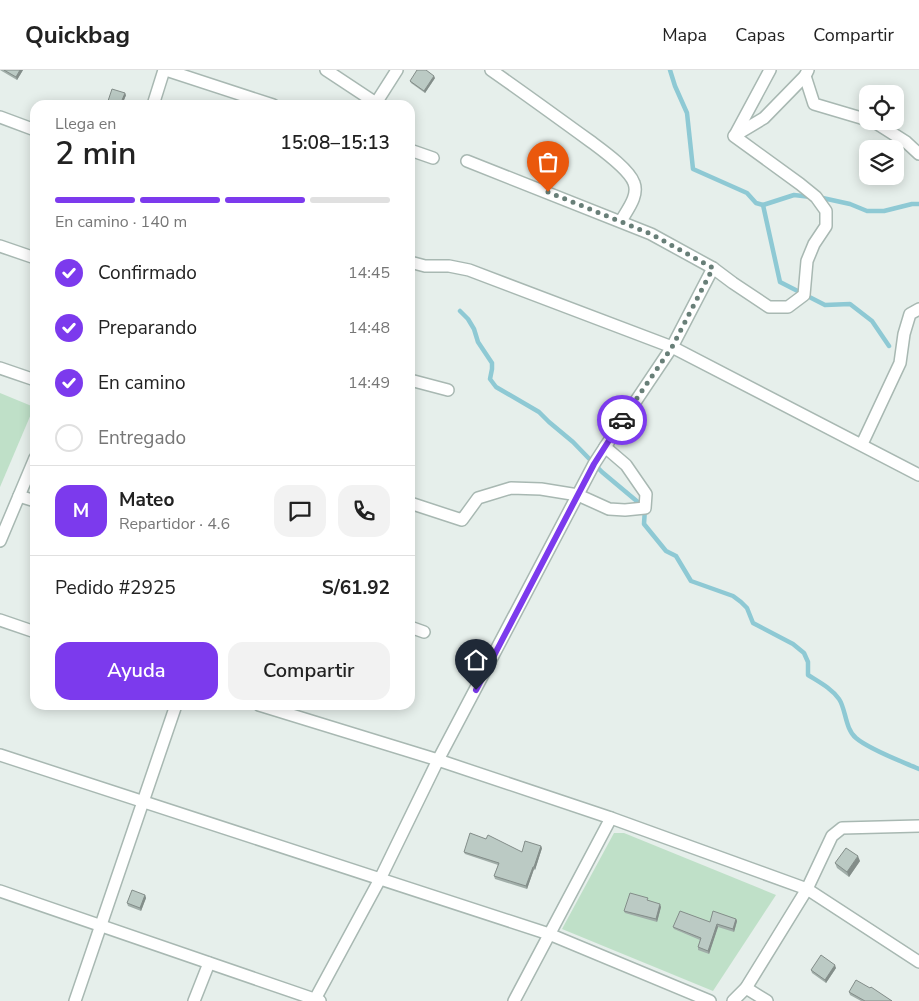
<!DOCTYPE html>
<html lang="es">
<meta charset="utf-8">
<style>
:root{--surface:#fff;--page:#f2f2f2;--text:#222;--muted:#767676;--line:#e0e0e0;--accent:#7c3aed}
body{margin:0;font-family:"Nunito Sans",sans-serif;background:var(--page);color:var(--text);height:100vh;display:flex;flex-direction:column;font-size:19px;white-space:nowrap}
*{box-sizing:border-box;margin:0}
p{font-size:16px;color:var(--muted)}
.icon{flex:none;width:28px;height:28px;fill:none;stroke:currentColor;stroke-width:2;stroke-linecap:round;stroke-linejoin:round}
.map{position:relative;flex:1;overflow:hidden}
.details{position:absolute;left:30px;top:30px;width:385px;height:610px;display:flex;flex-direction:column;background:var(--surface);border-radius:15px;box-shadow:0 2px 12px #0003}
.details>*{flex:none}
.controls{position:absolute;left:859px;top:15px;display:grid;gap:10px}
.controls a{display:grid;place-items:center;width:45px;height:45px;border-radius:10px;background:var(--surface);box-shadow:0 2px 12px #0003;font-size:25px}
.pin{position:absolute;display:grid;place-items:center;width:42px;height:42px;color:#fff;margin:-51px -21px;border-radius:50% 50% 50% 0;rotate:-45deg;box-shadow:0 0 5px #0007}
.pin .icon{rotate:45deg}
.courier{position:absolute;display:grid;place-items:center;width:50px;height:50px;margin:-25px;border:4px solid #7c3aed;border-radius:50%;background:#fff;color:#222;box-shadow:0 1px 6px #0007}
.headline em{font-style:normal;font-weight:600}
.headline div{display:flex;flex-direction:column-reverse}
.headline{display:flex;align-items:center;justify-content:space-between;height:85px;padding:0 25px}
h1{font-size:32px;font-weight:600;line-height:38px}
.bar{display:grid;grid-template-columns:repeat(4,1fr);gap:8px 5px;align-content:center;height:60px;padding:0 25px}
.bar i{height:6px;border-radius:4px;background:var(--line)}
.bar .active{background:var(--accent)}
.bar p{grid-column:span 4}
.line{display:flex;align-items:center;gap:12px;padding:0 25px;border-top:1px solid var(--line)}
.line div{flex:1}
.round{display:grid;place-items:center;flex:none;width:52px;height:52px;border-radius:15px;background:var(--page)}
ol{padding:0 25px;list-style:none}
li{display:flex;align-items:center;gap:15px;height:55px}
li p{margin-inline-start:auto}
li .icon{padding:5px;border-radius:50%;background:var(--accent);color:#fff;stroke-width:4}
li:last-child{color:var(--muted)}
li i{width:28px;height:28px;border:2px solid var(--line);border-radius:50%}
.cta{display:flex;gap:10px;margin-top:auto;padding:10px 25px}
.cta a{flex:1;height:58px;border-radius:15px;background:var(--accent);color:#fff;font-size:20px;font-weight:600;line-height:58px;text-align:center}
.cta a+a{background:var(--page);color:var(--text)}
header{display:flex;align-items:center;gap:30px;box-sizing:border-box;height:70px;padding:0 25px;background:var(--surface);border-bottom:1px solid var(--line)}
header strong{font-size:24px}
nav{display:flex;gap:28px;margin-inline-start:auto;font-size:18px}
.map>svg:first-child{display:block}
</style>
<header>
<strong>Quickbag</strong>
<nav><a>Mapa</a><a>Capas</a><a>Compartir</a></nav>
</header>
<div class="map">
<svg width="919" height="931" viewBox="0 0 919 931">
<rect width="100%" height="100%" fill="#e6efeb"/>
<g fill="#bfe0c8">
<polygon points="0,323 34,337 0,417"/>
<polygon points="614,763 624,763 776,825 713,921 562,859"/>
</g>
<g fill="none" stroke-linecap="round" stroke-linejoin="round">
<g stroke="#8ec9d4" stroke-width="4.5">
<polyline points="670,0 675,16 687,43 693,99 747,123 756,133 763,135 794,125 811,127"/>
<polyline points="818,127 850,134 867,141 884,141 912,134 919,134"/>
<polyline points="763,135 780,212 825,235 850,234 872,251 889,276"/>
<path d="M460,241L468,249L474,259L478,272L492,293V299L490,309L496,317L539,342L549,352L573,372L602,402L645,438L644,454L666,481L676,486L691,511L733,526L741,532L747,538L753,553L793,574L804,583L808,592V605C819,612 831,618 839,629C846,639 845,659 856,668C870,680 901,691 919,699"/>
</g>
<defs>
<g id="minor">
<polyline points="166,0 273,35"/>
<polyline points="326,0 376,33 397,0"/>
<path d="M491,0C524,23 557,47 590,71C602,80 629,99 634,113C639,126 627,140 621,151"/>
<polyline points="805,6 814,34 868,50"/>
<polyline points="153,35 164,0"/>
<polyline points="0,47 35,60"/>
<polyline points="873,51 906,72 919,84"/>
<polyline points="735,65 770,0"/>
<polyline points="410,80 433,88"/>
<polyline points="467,91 651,164 713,198 733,213 769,237 788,237 804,225 807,191 814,174 826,156 826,141 816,127 800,114 734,66 764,48 805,6 808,0"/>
<polyline points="0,176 35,188"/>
<polyline points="410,192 425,196 449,196 469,200 672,277 919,405"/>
<polyline points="0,298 35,310"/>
<polyline points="410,310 448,320"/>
<polyline points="862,374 900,293 904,264 910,244 919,239"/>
<polyline points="19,426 35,431"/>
<polyline points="410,433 462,450 478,428 511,418 541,419 578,425 609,439 625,440 645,438 646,424 626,395 605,377"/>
<polyline points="0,471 35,388"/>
<polyline points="0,550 35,562"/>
<polyline points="410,557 424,562"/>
<polyline points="259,635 438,690 611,748 807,819 919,892"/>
<polyline points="0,685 549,864 710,931"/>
<polyline points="0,821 320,931"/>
<polyline points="746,918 767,931"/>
<polyline points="75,931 176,635"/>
<polyline points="194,931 209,893"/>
<polyline points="314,931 380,809 438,690 594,394 605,377 672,277 713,198"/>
<polyline points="514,931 611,748"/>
<polyline points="733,931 746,918 807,819 832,766 842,758 919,756"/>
</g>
</defs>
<use href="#minor" stroke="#a8b8b2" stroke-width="14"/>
<use href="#minor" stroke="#fff" stroke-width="11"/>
</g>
<g fill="#a1aea9">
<polygon points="0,0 23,0 17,10"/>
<polygon points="435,8 425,23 411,13 410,11"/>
<polygon points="126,25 122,35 112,35 109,34 108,31"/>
<polygon points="486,769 522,782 542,778 535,800 534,799 527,819 495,809 494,806 498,795 465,784 464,782"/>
<polygon points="860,791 849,807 837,798 835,793"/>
<polygon points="145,825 146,828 141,841 128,836 127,833"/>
<polygon points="649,830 649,831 661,837 657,852 625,843 624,841"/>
<polygon points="736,849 737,851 734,862 718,857 709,884 698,880 698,877 700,870 674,859 673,857"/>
<polygon points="836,898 826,913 812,903 811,900"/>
<polygon points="870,918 892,931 861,931 850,925 849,922"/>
</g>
<g fill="#838d89">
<polygon points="20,0 23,0 17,10 16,7"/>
<polygon points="434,6 435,8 425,23 424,21"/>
<polygon points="125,23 126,25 122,35 120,35"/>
<polygon points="541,776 542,778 535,800 534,797"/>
<polygon points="858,786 860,791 849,807 847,802"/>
<polygon points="533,797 534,799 527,819 526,816"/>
<polygon points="145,825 146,828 141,841 140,838"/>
<polygon points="660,834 661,837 657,852 656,849"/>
<polygon points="736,849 737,851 734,862 733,859"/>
<polygon points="717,854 718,857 709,884 708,881"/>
<polygon points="835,895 836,898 826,913 825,910"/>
</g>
<g fill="#bbcac4" stroke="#838d89">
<polygon points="4,0 20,0 16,7"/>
<polygon points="417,0 426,0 434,6 424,21 410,11"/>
<polygon points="112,19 125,23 120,35 118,35 108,31"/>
<polygon points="470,763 486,769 488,765 522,782 525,771 541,776 534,797 533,797 526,816 494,806 499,793 464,782"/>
<polygon points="846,778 858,786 847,802 835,793"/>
<polygon points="132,820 145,825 140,838 127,833"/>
<polygon points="630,823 648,828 647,830 660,834 656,849 624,841"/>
<polygon points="680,841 710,852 713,841 736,849 733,859 717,854 708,881 698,877 701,868 673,857"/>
<polygon points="821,885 835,895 825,910 811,900"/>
<polygon points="856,910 870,918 871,917 892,931 865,931 849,922"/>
</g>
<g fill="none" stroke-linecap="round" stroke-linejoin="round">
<polyline stroke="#687f78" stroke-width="5" stroke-dasharray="0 9" points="548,122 651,164 713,198 672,277 622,350"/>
<polyline stroke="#7c3aed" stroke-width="6" points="476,620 594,394 622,350"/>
</g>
</svg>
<div class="controls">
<a><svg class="icon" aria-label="locate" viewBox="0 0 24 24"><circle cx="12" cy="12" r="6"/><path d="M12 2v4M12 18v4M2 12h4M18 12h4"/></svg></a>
<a><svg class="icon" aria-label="layers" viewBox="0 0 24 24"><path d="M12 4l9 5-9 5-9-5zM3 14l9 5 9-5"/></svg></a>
</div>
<div class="pin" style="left:548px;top:122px;background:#ea580c"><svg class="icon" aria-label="bag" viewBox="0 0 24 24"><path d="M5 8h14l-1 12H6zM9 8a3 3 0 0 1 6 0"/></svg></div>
<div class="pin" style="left:476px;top:620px;background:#1f2937"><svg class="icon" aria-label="home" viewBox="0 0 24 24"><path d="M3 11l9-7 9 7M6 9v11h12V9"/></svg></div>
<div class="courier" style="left:622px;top:350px"><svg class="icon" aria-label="car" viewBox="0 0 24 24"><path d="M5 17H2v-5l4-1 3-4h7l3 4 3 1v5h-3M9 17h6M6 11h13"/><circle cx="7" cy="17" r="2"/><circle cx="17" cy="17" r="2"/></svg></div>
<section class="details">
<div class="headline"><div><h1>2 min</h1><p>Llega en</p></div><em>15:08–15:13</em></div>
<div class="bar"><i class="active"></i><i class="active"></i><i class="active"></i><i></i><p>En camino · 140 m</p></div>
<ol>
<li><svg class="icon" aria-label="check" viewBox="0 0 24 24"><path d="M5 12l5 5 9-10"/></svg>Confirmado<p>14:45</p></li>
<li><svg class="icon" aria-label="check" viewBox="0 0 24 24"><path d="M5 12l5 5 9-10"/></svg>Preparando<p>14:48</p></li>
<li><svg class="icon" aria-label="check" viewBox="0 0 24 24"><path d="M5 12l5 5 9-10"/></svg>En camino<p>14:49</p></li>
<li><i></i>Entregado</li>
</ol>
<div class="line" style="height:90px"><b class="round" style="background:var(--accent);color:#fff">M</b><div><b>Mateo</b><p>Repartidor · 4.6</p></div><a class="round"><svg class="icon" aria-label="chat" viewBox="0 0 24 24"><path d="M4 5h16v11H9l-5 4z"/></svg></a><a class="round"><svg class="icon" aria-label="phone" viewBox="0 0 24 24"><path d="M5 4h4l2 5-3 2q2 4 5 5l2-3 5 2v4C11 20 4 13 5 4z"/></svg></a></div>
<div class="line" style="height:65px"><div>Pedido #2925</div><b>S/61.92</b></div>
<div class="cta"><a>Ayuda</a><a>Compartir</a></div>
</section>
</div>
